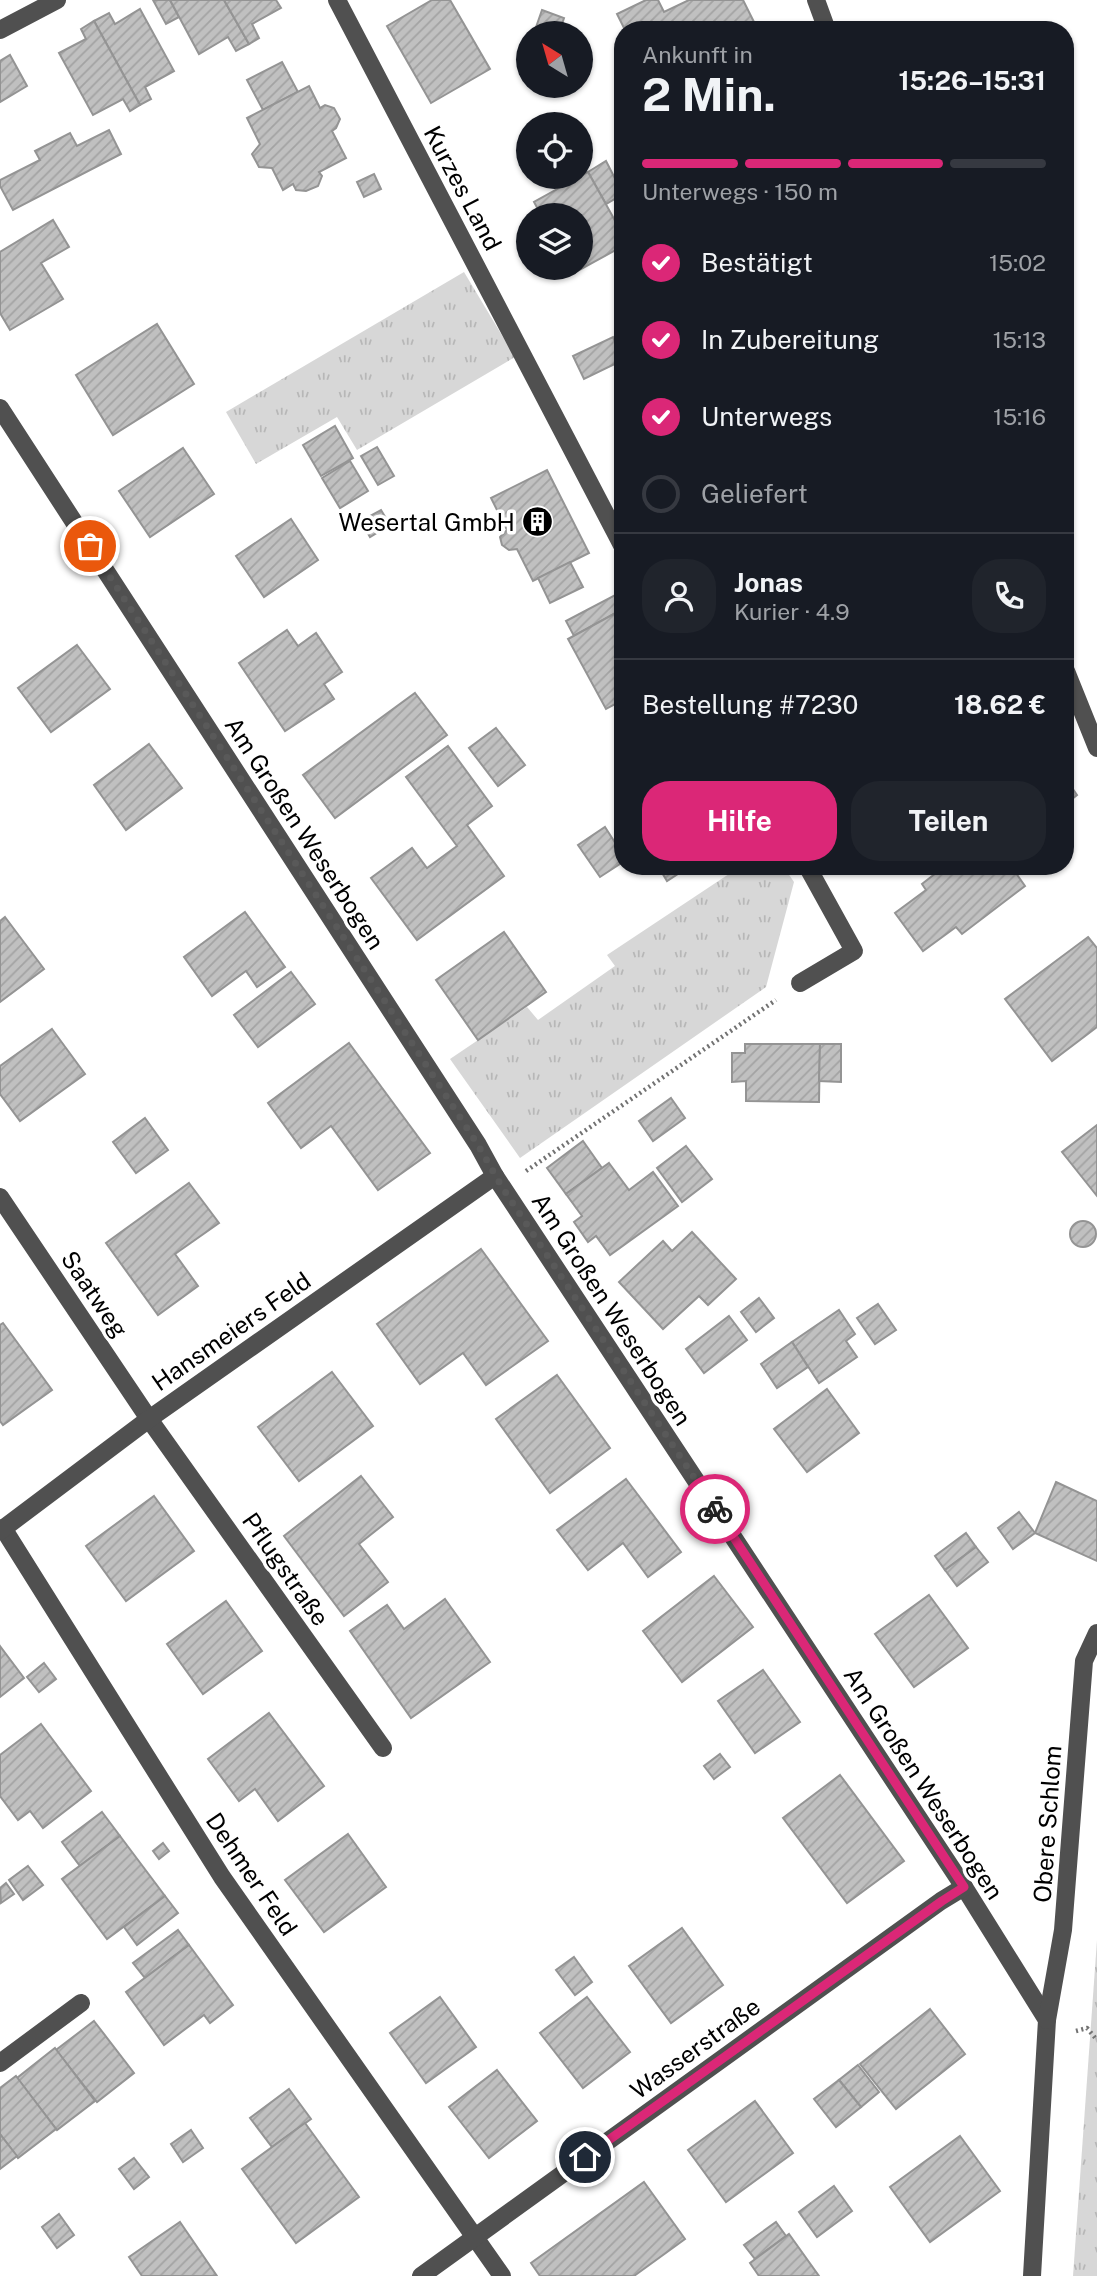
<!DOCTYPE html>
<html lang="de">
<meta charset="utf-8">
<style>
:root{--surface:#171b24;--page:#20242c;--text:#f1f3f6;--muted:#9ea1a6;--line:#363941;--accent:#db2777}
body{margin:0;font-family:"Public Sans",sans-serif;background:var(--page);color:var(--text);height:100vh;display:flex;flex-direction:column;font-size:26px;white-space:nowrap}
*{box-sizing:border-box;margin:0}
p{font-size:23px;color:var(--muted)}
.icon{flex:none;width:38px;height:38px;fill:none;stroke:currentColor;stroke-width:2;stroke-linecap:round;stroke-linejoin:round}
.map{position:relative;flex:1;overflow:hidden}
.drawer{position:absolute;left:614px;top:21px;width:460px;height:854px;display:flex;flex-direction:column;background:var(--surface);border-radius:28px;box-shadow:0 2px 5px #0004}
.drawer>*{flex:none}
.needle{width:46px;rotate:323deg}
.fabs{position:absolute;left:516px;top:21px;display:grid;gap:14px}
.fabs a{display:grid;place-items:center;width:77px;height:77px;border-radius:50%;background:var(--surface);box-shadow:0 2px 5px #0004;font-size:35px}
.pin{position:absolute;display:grid;place-items:center;width:60px;height:60px;color:#fff;margin:-30px;border:4px solid #fff;border-radius:50%;box-shadow:0 2px 7px #0007}
.courier{position:absolute;display:grid;place-items:center;width:70px;height:70px;margin:-35px;border:5px solid #db2777;border-radius:50%;background:#fff;color:#222;box-shadow:0 2px 9px #0007}
.summary em{font-style:normal;font-weight:700}
.summary div{display:flex;flex-direction:column-reverse}
.summary{display:flex;align-items:center;justify-content:space-between;height:119px;padding:0 28px}
h1{font-size:46px;font-weight:700;line-height:52px}
.bar{display:grid;grid-template-columns:repeat(4,1fr);gap:10px 7px;align-content:center;height:84px;padding:0 28px}
.bar i{height:9px;border-radius:5px;background:var(--line)}
.bar .active{background:var(--accent)}
.bar p{grid-column:span 4}
.line{display:flex;align-items:center;gap:18px;padding:0 28px;border-top:2px solid var(--line)}
.line div{flex:1}
.round{display:grid;place-items:center;flex:none;width:74px;height:74px;border-radius:28px;background:var(--page)}
ol{padding:0 28px;list-style:none}
li{display:flex;align-items:center;gap:21px;height:77px}
li p{margin-inline-start:auto}
li .icon{padding:7px;border-radius:50%;background:var(--accent);color:#fff;stroke-width:4}
li:last-child{color:var(--muted)}
li i{width:38px;height:38px;border:4px solid var(--line);border-radius:50%}
.primary-button{display:flex;gap:14px;margin-top:auto;padding:14px 28px}
.primary-button a{flex:1;height:80px;border-radius:28px;background:var(--accent);color:#fff;font-size:28px;font-weight:700;line-height:80px;text-align:center}
.primary-button a+a{background:var(--page);color:var(--text)}
.map>svg:first-child{display:block}
</style>
<div class="map">
<svg width="1097" height="2276" viewBox="0 0 1097 2276">
<defs>
<pattern id="grass-tufts" width="24" height="20" patternUnits="userSpaceOnUse" patternTransform="scale(1.75)"><rect width="24" height="20" fill="#d7d7d7"/><path d="M3 7l-1-3M5 7V3M7 7l1-3M15 17l-1-3M17 17v-4M19 17l1-3" fill="none" stroke="#b7b7b7"/></pattern>
<pattern id="building-hatch" width="6" height="6" patternUnits="userSpaceOnUse" patternTransform="scale(1.75)"><rect width="6" height="6" fill="#c0c0c0"/><path d="M-1 1l2-2M0 6l6-6M5 7l2-2" fill="none" stroke="#a3a3a3"/></pattern>
</defs>
<rect width="100%" height="100%" fill="#fff"/>
<g fill="url(#grass-tufts)">
<polygon points="464,272 515,357 357,450 337,417 256,464 226,412"/>
<polygon points="741,866 783,866 794,882 766,987 520,1158 450,1059 527,1007 538,1020 615,966 607,955"/>
<polygon points="1097,1940 1097,2276 1073,2276"/>
</g>
<g fill="url(#building-hatch)" stroke="#949494" stroke-width="2">
<polygon points="153,0 170,0 179,17 166,24"/>
<polygon points="170,0 224,0 249,44 236,51 228,37 199,54"/>
<polygon points="224,0 276,0 281,8 252,24 259,38 249,44"/>
<polygon points="432,0 450,0 490,69 431,103 387,26"/>
<polygon points="646,0 658,0 664,12 689,0 743,0 758,30 625,30 617,14"/>
<polygon points="140,9 174,71 145,87 151,99 140,105 94,21 109,13 115,24"/>
<polygon points="542,10 564,18 559,33 534,33"/>
<polygon points="94,21 140,105 130,111 123,99 93,115 59,53 86,39 81,29"/>
<polygon points="10,55 27,86 0,102 0,61"/>
<polygon points="282,62 298,92 263,110 247,80"/>
<polygon points="309,86 320,108 325,105 334,108 340,119 336,128 332,131 346,158 319,172 322,176 318,186 306,191 296,190 293,184 283,190 272,168 259,167 252,154 260,144 247,118"/>
<polygon points="109,130 121,154 13,210 0,186 0,180 40,160 35,151 70,133 77,146"/>
<polygon points="606,161 623,194 606,204 588,172"/>
<polygon points="588,172 623,235 623,246 574,273 571,268 581,268 581,215 541,215 534,202"/>
<polygon points="374,174 381,189 364,197 357,182"/>
<polygon points="53,220 69,247 41,263 63,299 10,330 0,313 0,252"/>
<polygon points="157,324 194,384 113,435 76,375"/>
<polygon points="613,337 623,360 584,379 573,356"/>
<polygon points="335,426 353,458 321,476 303,445"/>
<polygon points="377,447 394,476 378,485 361,456"/>
<polygon points="183,448 214,494 150,537 119,491"/>
<polygon points="350,461 368,491 340,508 322,478"/>
<polygon points="547,470 589,553 533,581 517,549 509,550 502,545 500,537 507,530 491,498"/>
<polygon points="381,510 390,525 370,537 361,521"/>
<polygon points="291,519 318,560 264,597 236,556"/>
<polygon points="570,562 583,587 550,603 538,578"/>
<polygon points="619,593 623,601 623,609 574,636 566,621"/>
<polygon points="623,609 623,700 606,709 568,639"/>
<polygon points="287,630 298,646 316,633 342,672 324,684 334,699 285,731 239,663"/>
<polygon points="77,645 110,689 51,732 18,688"/>
<polygon points="415,693 447,735 335,818 303,775"/>
<polygon points="496,728 525,765 498,786 469,748"/>
<polygon points="149,744 182,788 126,830 94,785"/>
<polygon points="448,746 492,806 467,825 504,876 417,940 371,878 412,848 427,868 457,846 406,777"/>
<polygon points="1066,779 1077,795 1066,804"/>
<polygon points="605,827 623,855 623,862 600,877 578,845"/>
<polygon points="658,866 690,866 667,881"/>
<polygon points="945,866 1011,866 1025,886 962,934 956,927 923,951 895,913 926,890 922,884"/>
<polygon points="245,912 285,967 257,987 246,971 212,996 184,957"/>
<polygon points="5,917 44,969 0,1002 0,921"/>
<polygon points="504,932 546,992 478,1040 436,980"/>
<polygon points="1088,937 1097,948 1097,1027 1052,1061 1005,999"/>
<polygon points="291,972 315,1004 258,1047 234,1015"/>
<polygon points="52,1029 85,1074 20,1121 0,1094 0,1066"/>
<polygon points="349,1043 430,1153 378,1190 331,1126 301,1148 268,1103"/>
<polygon points="745,1044 820,1044 819,1102 746,1101 746,1081 732,1082 732,1053 745,1053"/>
<polygon points="820,1044 841,1044 841,1082 819,1081"/>
<polygon points="671,1098 685,1118 653,1141 639,1121"/>
<polygon points="145,1118 168,1150 136,1173 113,1142"/>
<polygon points="1097,1125 1097,1196 1062,1152"/>
<polygon points="583,1141 602,1168 566,1194 547,1168"/>
<polygon points="686,1146 712,1179 682,1202 657,1168"/>
<polygon points="609,1163 629,1190 653,1172 678,1206 610,1255 596,1236 588,1242 574,1222 582,1216 566,1194"/>
<polygon points="189,1183 219,1223 175,1254 198,1286 158,1315 106,1243"/>
<circle cx="1083" cy="1234" r="13"/>
<polygon points="692,1232 736,1279 708,1305 699,1296 663,1329 619,1282 663,1241 672,1251"/>
<polygon points="481,1249 548,1341 486,1385 463,1353 420,1384 377,1324"/>
<polygon points="759,1298 774,1318 756,1332 741,1312"/>
<polygon points="878,1304 896,1330 875,1344 857,1318"/>
<polygon points="839,1310 855,1334 846,1341 857,1357 819,1383 792,1342"/>
<polygon points="729,1316 747,1340 704,1373 686,1349"/>
<polygon points="3,1323 52,1390 3,1425 0,1421 0,1325"/>
<polygon points="792,1342 808,1367 777,1388 761,1364"/>
<polygon points="332,1372 373,1426 299,1481 258,1427"/>
<polygon points="557,1375 610,1448 550,1493 496,1419"/>
<polygon points="827,1389 859,1433 807,1472 774,1429"/>
<polygon points="361,1476 393,1517 359,1544 388,1582 344,1616 284,1536"/>
<polygon points="626,1479 681,1552 648,1577 623,1543 588,1570 557,1530"/>
<polygon points="1056,1482 1097,1501 1097,1561 1035,1533"/>
<polygon points="154,1496 194,1551 126,1601 86,1546"/>
<polygon points="1019,1512 1035,1533 1013,1549 998,1528"/>
<polygon points="966,1533 976,1547 945,1570 935,1556"/>
<polygon points="976,1547 988,1562 957,1586 945,1570"/>
<polygon points="714,1576 753,1627 682,1682 643,1631"/>
<polygon points="929,1595 968,1648 914,1687 875,1634"/>
<polygon points="445,1599 490,1662 411,1718 350,1631 387,1605 404,1629"/>
<polygon points="226,1601 262,1651 203,1694 167,1644"/>
<polygon points="0,1646 24,1678 0,1697"/>
<polygon points="44,1663 56,1679 39,1692 27,1677"/>
<polygon points="763,1670 800,1722 755,1753 718,1701"/>
<polygon points="269,1713 324,1786 278,1821 255,1789 239,1801 208,1759"/>
<polygon points="41,1724 91,1791 43,1828 30,1811 18,1820 0,1796 0,1755"/>
<polygon points="720,1754 730,1767 714,1779 704,1766"/>
<polygon points="840,1775 904,1861 847,1903 783,1818"/>
<polygon points="102,1812 120,1836 80,1866 62,1842"/>
<polygon points="348,1834 386,1887 324,1932 285,1880"/>
<polygon points="120,1836 165,1896 107,1939 62,1879"/>
<polygon points="163,1843 169,1851 159,1859 153,1851"/>
<polygon points="28,1866 43,1885 23,1900 9,1880"/>
<polygon points="6,1883 14,1894 1,1903 0,1888"/>
<polygon points="165,1896 178,1913 137,1945 124,1927"/>
<polygon points="682,1928 723,1985 671,2023 629,1966"/>
<polygon points="178,1930 189,1945 145,1978 133,1963"/>
<polygon points="189,1945 233,2005 210,2023 204,2015 164,2045 126,1992"/>
<polygon points="574,1957 592,1982 575,1995 556,1970"/>
<polygon points="440,1997 476,2047 426,2083 390,2033"/>
<polygon points="587,1997 630,2052 583,2088 540,2033"/>
<polygon points="930,2009 965,2054 896,2109 860,2064"/>
<polygon points="94,2021 134,2073 97,2102 56,2050"/>
<polygon points="55,2048 95,2101 57,2130 17,2078"/>
<polygon points="858,2065 879,2092 861,2107 839,2080"/>
<polygon points="497,2070 537,2121 489,2158 449,2107"/>
<polygon points="16,2076 56,2129 18,2158 0,2134 0,2088"/>
<polygon points="839,2080 861,2107 836,2127 814,2099"/>
<polygon points="289,2089 311,2119 272,2147 250,2118"/>
<polygon points="755,2101 793,2153 726,2202 688,2150"/>
<polygon points="305,2123 359,2197 296,2243 242,2169"/>
<polygon points="191,2130 203,2148 183,2162 171,2144"/>
<polygon points="0,2134 17,2156 0,2169"/>
<polygon points="960,2136 1000,2191 930,2242 890,2187"/>
<polygon points="134,2158 149,2177 134,2189 119,2169"/>
<polygon points="644,2182 685,2239 634,2276 540,2276 531,2263"/>
<polygon points="834,2186 852,2211 817,2237 799,2212"/>
<polygon points="59,2214 74,2235 57,2248 42,2227"/>
<polygon points="180,2222 217,2276 142,2276 129,2257"/>
<polygon points="776,2222 786,2236 755,2259 744,2245"/>
<polygon points="789,2234 819,2276 759,2276 750,2263"/>
</g>
<g fill="none" stroke-linecap="round" stroke-linejoin="round">
<g stroke="#727272" stroke-width="4.5" stroke-dasharray="2 3.5" stroke-linecap="butt">
<polyline points="526,1171 776,1000"/>
<polyline points="1076,2031 1087,2028 1097,2040"/>
</g>
<g stroke="#505050" stroke-width="18">
<polyline points="337,0 623,547"/>
<polyline points="816,0 827,30"/>
<polyline points="0,30 57,0"/>
<polyline points="0,408 478,1145 495,1176 964,1887 1047,2020 1032,2276"/>
<polyline points="1066,671 1097,748"/>
<polyline points="800,983 854,951 807,866"/>
<polyline points="0,1197 149,1419 383,1748"/>
<polyline points="3,1528 222,1877 502,2276"/>
<polyline points="0,1531 149,1419 495,1176"/>
<polyline points="1047,2020 1063,1930 1084,1661 1097,1633"/>
<polyline points="0,2063 81,2003"/>
<polyline points="421,2276 941,1901 964,1887"/>
</g>
</g>
<g fill="none" stroke-linecap="round" stroke-linejoin="round">
<polyline stroke="#595959" stroke-width="7" stroke-dasharray="0 12.6" points="90,546 478,1145 502,1187 715,1509"/>
<polyline stroke="#db2777" stroke-width="9" points="585,2157 942,1901 964,1887 715,1509"/>
</g>
<defs>
<symbol id="building-disc" viewBox="-11 -11 22 22"><circle r="9.5" fill="#000" stroke="#fff"/><path d="M-4-6H4V6H1V3H-1V6H-4ZM-2.5-4.3h1.7v1.8h-1.7ZM.8-4.3h1.7v1.8H.8ZM-2.5-1h1.7V.8h-1.7ZM.8-1h1.7V.8H.8Z" fill="#fff"/></symbol>
</defs>
<g fill-rule="evenodd">
<use href="#building-disc" x="520" y="504" width="35" height="35"/>
</g>
<g text-anchor="middle" dominant-baseline="central" stroke-width="7" stroke-linejoin="round" paint-order="stroke">
<g font-size="24" fill="#000" stroke="#fff">
<text transform="translate(463 188) rotate(62)">Kurzes Land</text>
<text transform="translate(305 833) rotate(57)">Am Großen Weserbogen</text>
<text transform="translate(95 1294) rotate(56)">Saatweg</text>
<text transform="translate(612 1309) rotate(57)">Am Großen Weserbogen</text>
<text transform="translate(231 1331) rotate(-35)">Hansmeiers Feld</text>
<text transform="translate(286 1569) rotate(55)">Pflugstraße</text>
<text transform="translate(924 1783) rotate(57)">Am Großen Weserbogen</text>
<text transform="translate(1047 1824) rotate(-86)">Obere Schlom</text>
<text transform="translate(252 1874) rotate(56)">Dehmer Feld</text>
<text transform="translate(695 2048) rotate(-36)">Wasserstraße</text>
</g>
<g font-size="24" fill="#000" stroke="#fff" text-anchor="end">
<text x="515" y="522">Wesertal GmbH</text>
</g>
</g>
</svg>
<div class="fabs">
<a><svg class="needle" viewBox="-14 -14 28 28"><path d="M0-13l5 13h-10z" fill="#e53935"/><path d="M0 13l5-13h-10z" fill="#9ea1a6"/></svg></a>
<a><svg class="icon" aria-label="locate" viewBox="0 0 24 24"><circle cx="12" cy="12" r="6"/><path d="M12 2v4M12 18v4M2 12h4M18 12h4"/></svg></a>
<a><svg class="icon" aria-label="layers" viewBox="0 0 24 24"><path d="M12 4l9 5-9 5-9-5zM3 14l9 5 9-5"/></svg></a>
</div>
<div class="pin" style="left:90px;top:546px;background:#ea580c"><svg class="icon" aria-label="bag" viewBox="0 0 24 24"><path d="M5 8h14l-1 12H6zM9 8a3 3 0 0 1 6 0"/></svg></div>
<div class="pin" style="left:585px;top:2157px;background:#1f2937"><svg class="icon" aria-label="home" viewBox="0 0 24 24"><path d="M3 11l9-7 9 7M6 9v11h12V9"/></svg></div>
<div class="courier" style="left:715px;top:1509px"><svg class="icon" aria-label="bike" viewBox="0 0 24 24"><circle cx="6" cy="16" r="4"/><circle cx="18" cy="16" r="4"/><path d="M6 16l4-8h5l3 8M10 8l3 8H6M13 5h3"/></svg></div>
<section class="drawer">
<div class="summary"><div><h1>2 Min.</h1><p>Ankunft in</p></div><em>15:26–15:31</em></div>
<div class="bar"><i class="active"></i><i class="active"></i><i class="active"></i><i></i><p>Unterwegs · 150 m</p></div>
<ol>
<li><svg class="icon" aria-label="check" viewBox="0 0 24 24"><path d="M5 12l5 5 9-10"/></svg>Bestätigt<p>15:02</p></li>
<li><svg class="icon" aria-label="check" viewBox="0 0 24 24"><path d="M5 12l5 5 9-10"/></svg>In Zubereitung<p>15:13</p></li>
<li><svg class="icon" aria-label="check" viewBox="0 0 24 24"><path d="M5 12l5 5 9-10"/></svg>Unterwegs<p>15:16</p></li>
<li><i></i>Geliefert</li>
</ol>
<div class="line" style="height:126px"><a class="round"><svg class="icon" aria-label="person" viewBox="0 0 24 24"><circle cx="12" cy="8" r="4"/><path d="M4 21q1-7 8-7t8 7"/></svg></a><div><b>Jonas</b><p>Kurier · 4.9</p></div><a class="round"><svg class="icon" aria-label="phone" viewBox="0 0 24 24"><path d="M5 4h4l2 5-3 2q2 4 5 5l2-3 5 2v4C11 20 4 13 5 4z"/></svg></a></div>
<div class="line" style="height:91px"><div>Bestellung #7230</div><b>18.62 €</b></div>
<div class="primary-button"><a>Hilfe</a><a>Teilen</a></div>
</section>
</div>
